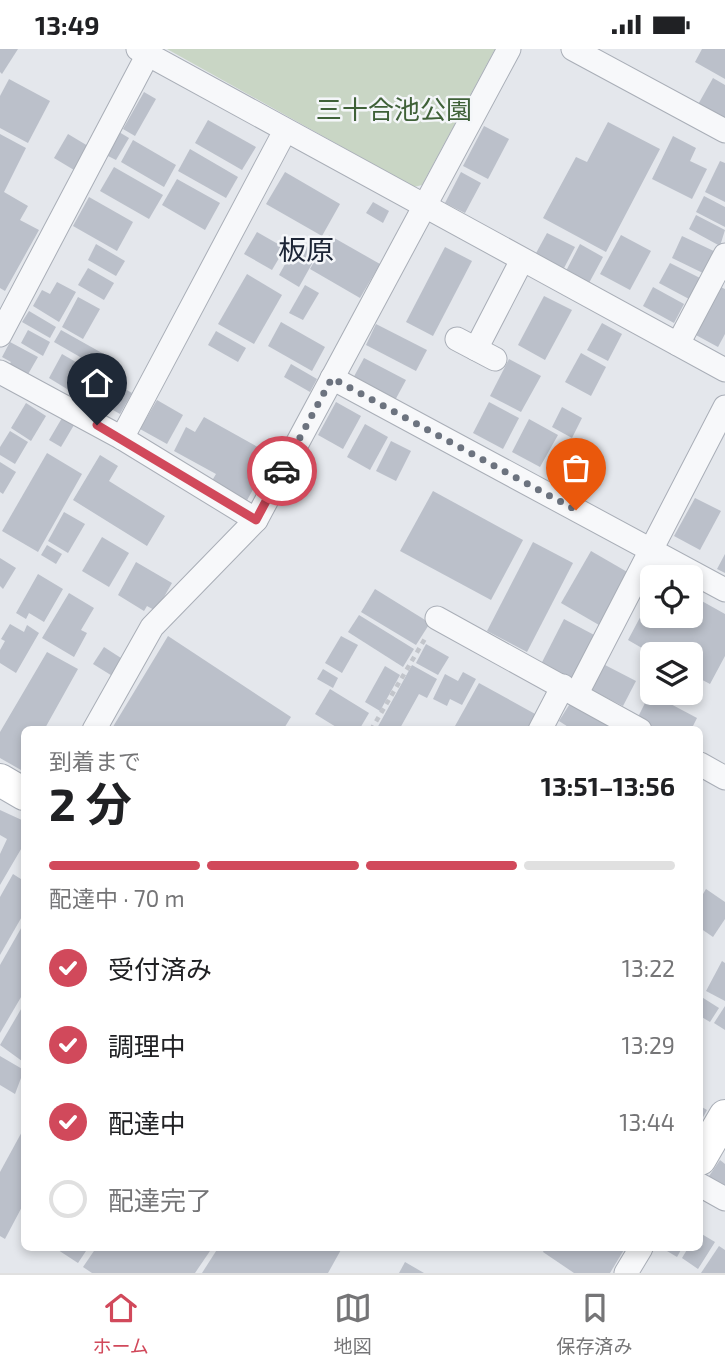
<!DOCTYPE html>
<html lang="ja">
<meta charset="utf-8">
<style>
:root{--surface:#fff;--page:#f2f2f2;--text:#202124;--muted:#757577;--line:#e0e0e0;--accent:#d1495b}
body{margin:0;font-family:"Exo 2","Noto Sans JP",sans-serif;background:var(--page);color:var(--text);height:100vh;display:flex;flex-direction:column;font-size:26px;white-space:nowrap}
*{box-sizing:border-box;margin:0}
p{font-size:23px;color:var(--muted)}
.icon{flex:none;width:38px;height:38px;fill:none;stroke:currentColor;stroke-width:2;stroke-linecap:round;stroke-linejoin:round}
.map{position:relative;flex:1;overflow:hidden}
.drawer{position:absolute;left:21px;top:677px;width:682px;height:525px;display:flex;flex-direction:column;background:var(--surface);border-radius:10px;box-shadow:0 4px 10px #0003}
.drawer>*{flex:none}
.buttons{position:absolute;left:640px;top:516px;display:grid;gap:14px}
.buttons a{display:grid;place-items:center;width:63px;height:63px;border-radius:10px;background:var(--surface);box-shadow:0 4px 10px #0003;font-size:35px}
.pin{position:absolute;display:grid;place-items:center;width:60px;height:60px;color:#fff;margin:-72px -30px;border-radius:50% 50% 50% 0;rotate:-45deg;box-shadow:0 0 7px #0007}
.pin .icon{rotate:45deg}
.courier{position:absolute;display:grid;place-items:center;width:70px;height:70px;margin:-35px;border:5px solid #d1495b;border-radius:50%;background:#fff;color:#222;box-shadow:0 2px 9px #0007}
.headline em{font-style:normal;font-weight:700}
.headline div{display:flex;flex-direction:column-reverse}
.headline{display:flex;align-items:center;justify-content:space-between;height:119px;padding:0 28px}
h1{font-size:46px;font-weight:700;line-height:52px}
.bar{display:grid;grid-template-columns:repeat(4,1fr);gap:10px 7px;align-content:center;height:84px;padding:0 28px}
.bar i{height:9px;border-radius:5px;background:var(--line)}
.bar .active{background:var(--accent)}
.bar p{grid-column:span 4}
ol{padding:0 28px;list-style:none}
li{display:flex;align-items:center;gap:21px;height:77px}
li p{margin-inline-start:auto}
li .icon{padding:7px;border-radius:50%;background:var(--accent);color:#fff;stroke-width:4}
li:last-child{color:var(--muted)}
li i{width:38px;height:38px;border:4px solid var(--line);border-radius:50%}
.status{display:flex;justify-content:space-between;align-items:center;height:49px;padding:0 35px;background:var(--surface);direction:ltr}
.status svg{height:19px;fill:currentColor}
.menu{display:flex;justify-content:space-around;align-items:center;height:98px;border-top:2px solid var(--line);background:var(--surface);font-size:19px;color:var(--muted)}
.menu a{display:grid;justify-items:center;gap:4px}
.menu .active{color:var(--accent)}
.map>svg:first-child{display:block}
</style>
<div class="status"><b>13:49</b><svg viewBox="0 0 49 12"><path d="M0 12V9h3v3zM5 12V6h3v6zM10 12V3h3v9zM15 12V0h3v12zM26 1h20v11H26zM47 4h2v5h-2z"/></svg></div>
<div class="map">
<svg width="725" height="1224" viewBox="0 0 725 1224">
<rect width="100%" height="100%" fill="#e4e7ec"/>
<polygon fill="#c9d6c5" points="167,0 495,0 422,136 414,138"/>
<g fill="#bbc0ca">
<polygon points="0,0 18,0 2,25 0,23"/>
<polygon points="702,0 725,0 725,30 695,13"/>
<polygon points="713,29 725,36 725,74 696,59"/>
<polygon points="9,30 50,52 28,94 0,79 0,47"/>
<polygon points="144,43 156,50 135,87 123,80"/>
<polygon points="208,71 256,98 242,121 195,94"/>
<polygon points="608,73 660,100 606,203 543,169 576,108 587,113"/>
<polygon points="484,77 509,90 488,130 463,117"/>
<polygon points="119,83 129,89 116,111 106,106"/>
<polygon points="0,85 26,99 4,143 28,157 20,171 39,181 5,242 0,239"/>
<polygon points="68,85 88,97 74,121 54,109"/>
<polygon points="673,87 696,99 690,112 707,120 692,150 652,130"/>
<polygon points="133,91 176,116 164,138 121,113"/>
<polygon points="190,100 238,128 226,149 178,122"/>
<polygon points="720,112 725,114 725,153 705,143"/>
<polygon points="114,118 163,146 149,170 100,142"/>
<polygon points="285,123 340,155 322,187 266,155"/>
<polygon points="461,123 481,134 465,164 445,154"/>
<polygon points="177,130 220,154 205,181 162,156"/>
<polygon points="704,147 725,158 725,178 696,163"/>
<polygon points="89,148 133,173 117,202 73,177"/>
<polygon points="373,153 389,162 383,174 366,164"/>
<polygon points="696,166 725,181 720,197 689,180"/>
<polygon points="257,183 285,199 272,221 244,205"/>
<polygon points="547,184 575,198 563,221 535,206"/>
<polygon points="329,186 380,215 360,249 310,220"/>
<polygon points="621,186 651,202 630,241 600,225"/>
<polygon points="682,187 718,204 707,226 672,209"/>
<polygon points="298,192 318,204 299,238 279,226"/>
<polygon points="96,195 125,212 116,227 88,211"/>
<polygon points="580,195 603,208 589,234 566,222"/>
<polygon points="445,198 472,212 433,287 406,273"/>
<polygon points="670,214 700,229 689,250 659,234"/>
<polygon points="88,219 114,234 104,251 78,236"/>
<polygon points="247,225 282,246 254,295 218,275"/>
<polygon points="57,233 76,243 59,273 33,257 42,241 50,245"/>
<polygon points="305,236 319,244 303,271 289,264"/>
<polygon points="718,237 725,240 725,285 718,298 694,285"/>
<polygon points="653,238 684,255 674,274 643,257"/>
<polygon points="544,247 572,261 545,311 518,296"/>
<polygon points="78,248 100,260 83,290 62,278"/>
<polygon points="29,262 56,278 50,289 22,273"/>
<polygon points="281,273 325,298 312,322 268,297"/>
<polygon points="602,274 622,285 608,312 587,301"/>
<polygon points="376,275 427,301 416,322 366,296"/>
<polygon points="28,281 50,293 43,307 21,294"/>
<polygon points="61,281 102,304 94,316 54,293"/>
<polygon points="216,282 246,299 238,313 208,296"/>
<polygon points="10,293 38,308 27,327 9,316 11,313 2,308"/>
<polygon points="581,304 606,318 591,347 565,333"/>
<polygon points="62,305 81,316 67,340 49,329"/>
<polygon points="364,309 406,331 393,355 351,333"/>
<polygon points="509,310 541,327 521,363 490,347"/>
<polygon points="291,315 317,330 310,343 284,328"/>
<polygon points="84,317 96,324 82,347 71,341"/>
<polygon points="100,326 113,333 100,355 87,347"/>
<polygon points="118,336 132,344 120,365 106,357"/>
<polygon points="157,351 183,366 167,395 140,380"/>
<polygon points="336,353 361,367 343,400 318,386"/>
<polygon points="489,353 519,369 503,400 473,384"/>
<polygon points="26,354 46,367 31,392 11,379"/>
<polygon points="562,358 582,369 572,389 552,378"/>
<polygon points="204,368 272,406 245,455 210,435 216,425 174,402 186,378 195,383"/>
<polygon points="62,369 74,376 61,398 49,391"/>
<polygon points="529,370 558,386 540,418 512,403"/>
<polygon points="365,375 388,388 370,421 347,408"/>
<polygon points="10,382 28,393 15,415 0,406 0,398"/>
<polygon points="391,392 411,402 396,432 376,422"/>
<polygon points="47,404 82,425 38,503 2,482"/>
<polygon points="100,406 118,417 109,432 165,467 147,497 73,451"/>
<polygon points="0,413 16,423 3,445 0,443"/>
<polygon points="433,442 523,491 491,551 400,502"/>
<polygon points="695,449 721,462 700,501 674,487"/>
<polygon points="64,463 85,475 68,504 48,492"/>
<polygon points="102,488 129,504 109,538 82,522"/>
<polygon points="533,493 573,514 527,603 487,582"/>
<polygon points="47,496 62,505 56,515 41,506"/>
<polygon points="591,502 629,524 599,576 561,554"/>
<polygon points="725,505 725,524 717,520"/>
<polygon points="0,509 16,519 3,540 0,537"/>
<polygon points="136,513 172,534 156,562 147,557 144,562 118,546"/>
<polygon points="38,525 63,540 44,573 29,564 26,570 16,564"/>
<polygon points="375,540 430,574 416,596 361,563"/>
<polygon points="69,544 94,559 81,581 87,584 74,608 42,589"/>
<polygon points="653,544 653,567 691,567 691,546 725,565 725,607 710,635 691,625 691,606 654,606 628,591"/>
<polygon points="359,566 414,600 403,618 348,583"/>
<polygon points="564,570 598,588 571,641 537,623"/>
<polygon points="10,575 24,583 27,576 39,584 16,624 0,614 0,601 5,592 1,590"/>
<polygon points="168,587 291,668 283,681 111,681"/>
<polygon points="341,587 358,596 342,624 325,614"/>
<polygon points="426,595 449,608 438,626 416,614"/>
<polygon points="104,598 124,611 114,628 93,615"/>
<polygon points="47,603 78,620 44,681 24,681 24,715 21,721 0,709 0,683"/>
<polygon points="412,616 437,630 427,649 419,645 399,681 376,681"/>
<polygon points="605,616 636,632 623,657 591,641"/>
<polygon points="385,617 400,626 380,662 365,653"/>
<polygon points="323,620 338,629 333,639 317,630"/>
<polygon points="463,623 476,630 462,656 450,650 447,657 433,650 445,625 458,632"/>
<polygon points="479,634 537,666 529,681 461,681 455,677"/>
<polygon points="330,640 369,664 359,681 341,681 315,665"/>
<polygon points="650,644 697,669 691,681 652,681 636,672"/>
<polygon points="571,653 619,681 573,681 559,672"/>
<polygon points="0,761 24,772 24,795 0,836 0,805 7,790 0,786"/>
<polygon points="13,825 24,832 24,864 0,906 0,848"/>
<polygon points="706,840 725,853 725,870 713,888 700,879 700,850"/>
<polygon points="24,874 24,943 0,984 0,916"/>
<polygon points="722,912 725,914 725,952 706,942"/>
<polygon points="700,947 719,959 710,973 700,967"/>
<polygon points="24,955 24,1008 22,1012 0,996"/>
<polygon points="725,957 725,981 714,974"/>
<polygon points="0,1007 24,1021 15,1045 0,1036"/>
<polygon points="700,1057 707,1061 700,1074"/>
<polygon points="24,1079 24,1154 5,1190 0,1187 0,1123"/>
<polygon points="720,1111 725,1115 725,1142 707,1130"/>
<polygon points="700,1184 715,1193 698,1220 682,1209 688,1199 700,1199"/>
<polygon points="719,1197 725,1201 725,1224 701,1224"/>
<polygon points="55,1199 88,1199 78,1214"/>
<polygon points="96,1199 212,1199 195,1224 92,1224 83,1218"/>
<polygon points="218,1199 342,1199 328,1224 202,1224"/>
<polygon points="545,1199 625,1199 610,1224 574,1224 543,1203"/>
<polygon points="662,1199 682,1199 677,1208"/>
<polygon points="405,1213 424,1224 399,1224"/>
</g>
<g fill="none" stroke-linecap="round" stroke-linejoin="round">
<defs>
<g id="street">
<polyline points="138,0 725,321"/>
<polyline points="573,0 725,82"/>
<polyline points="0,286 147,7"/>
<polyline points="457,290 495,310"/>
<polyline points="678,295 725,206"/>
<polyline points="476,300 522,211"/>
<polyline points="0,323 122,389 256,471"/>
<polyline points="332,329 725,541"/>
<polyline points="122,389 285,82"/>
<polyline points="437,569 640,681"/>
<polyline points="577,644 725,358"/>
<polyline points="94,681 152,578 256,471 509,0"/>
<polyline points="540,681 563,637"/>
<polyline points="700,715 725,729"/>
<polyline points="700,1136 725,1150"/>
<polyline points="626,1224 641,1199"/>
</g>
<g id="secondary">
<polyline points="0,731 24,745"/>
<polyline points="700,1110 725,1067"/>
</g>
</defs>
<use href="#street" stroke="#a9aeb7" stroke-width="25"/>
<use href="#secondary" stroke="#a9aeb7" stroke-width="34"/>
<polyline stroke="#c2c5cb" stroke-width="4.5" stroke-dasharray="5 5" stroke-linecap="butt" points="371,681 426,588"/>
<use href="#street" stroke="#f7f8fa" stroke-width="23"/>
<use href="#secondary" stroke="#fff" stroke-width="32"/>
</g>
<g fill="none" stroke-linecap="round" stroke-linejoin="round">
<polyline stroke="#6c737f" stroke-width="7" stroke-dasharray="0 12.6" points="282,422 332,329 576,461"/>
<polyline stroke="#d1495b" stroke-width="9" points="97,376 256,471 282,422"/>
</g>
<g text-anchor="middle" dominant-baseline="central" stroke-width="5" stroke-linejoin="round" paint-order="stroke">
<g font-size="26" fill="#3f6138" stroke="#f4f6f9">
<text x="394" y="59">三十合池公園</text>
</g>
<g font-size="28" fill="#1d2536" stroke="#f4f6f9">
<text x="306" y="200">板原</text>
</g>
</g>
</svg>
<div class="buttons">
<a><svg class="icon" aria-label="locate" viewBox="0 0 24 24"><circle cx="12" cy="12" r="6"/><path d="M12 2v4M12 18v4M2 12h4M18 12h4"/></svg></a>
<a><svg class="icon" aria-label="layers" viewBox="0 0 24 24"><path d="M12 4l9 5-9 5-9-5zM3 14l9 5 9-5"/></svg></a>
</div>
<div class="pin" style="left:576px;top:461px;background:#ea580c"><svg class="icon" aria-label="bag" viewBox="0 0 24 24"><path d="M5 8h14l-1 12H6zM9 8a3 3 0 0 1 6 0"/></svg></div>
<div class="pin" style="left:97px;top:376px;background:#1f2937"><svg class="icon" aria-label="home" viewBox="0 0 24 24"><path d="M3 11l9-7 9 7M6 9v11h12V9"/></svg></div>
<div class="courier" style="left:282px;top:422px"><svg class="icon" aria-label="car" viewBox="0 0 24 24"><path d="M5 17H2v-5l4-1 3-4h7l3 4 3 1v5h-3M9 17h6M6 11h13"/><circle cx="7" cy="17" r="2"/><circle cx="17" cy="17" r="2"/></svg></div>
<section class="drawer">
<div class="headline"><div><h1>2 分</h1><p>到着まで</p></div><em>13:51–13:56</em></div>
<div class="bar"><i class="active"></i><i class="active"></i><i class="active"></i><i></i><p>配達中 · 70 m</p></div>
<ol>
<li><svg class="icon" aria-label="check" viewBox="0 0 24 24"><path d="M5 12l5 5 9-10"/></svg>受付済み<p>13:22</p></li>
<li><svg class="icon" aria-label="check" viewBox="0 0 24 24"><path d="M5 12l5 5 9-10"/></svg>調理中<p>13:29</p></li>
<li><svg class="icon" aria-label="check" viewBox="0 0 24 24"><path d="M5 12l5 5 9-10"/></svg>配達中<p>13:44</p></li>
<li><i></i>配達完了</li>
</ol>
</section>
</div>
<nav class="menu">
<a class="active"><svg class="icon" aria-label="home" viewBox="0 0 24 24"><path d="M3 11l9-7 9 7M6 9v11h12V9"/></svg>ホーム</a>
<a><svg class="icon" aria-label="map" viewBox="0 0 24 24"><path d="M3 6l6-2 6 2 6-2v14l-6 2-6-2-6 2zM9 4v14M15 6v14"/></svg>地図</a>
<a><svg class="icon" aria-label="saved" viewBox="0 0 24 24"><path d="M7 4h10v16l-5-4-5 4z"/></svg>保存済み</a>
</nav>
